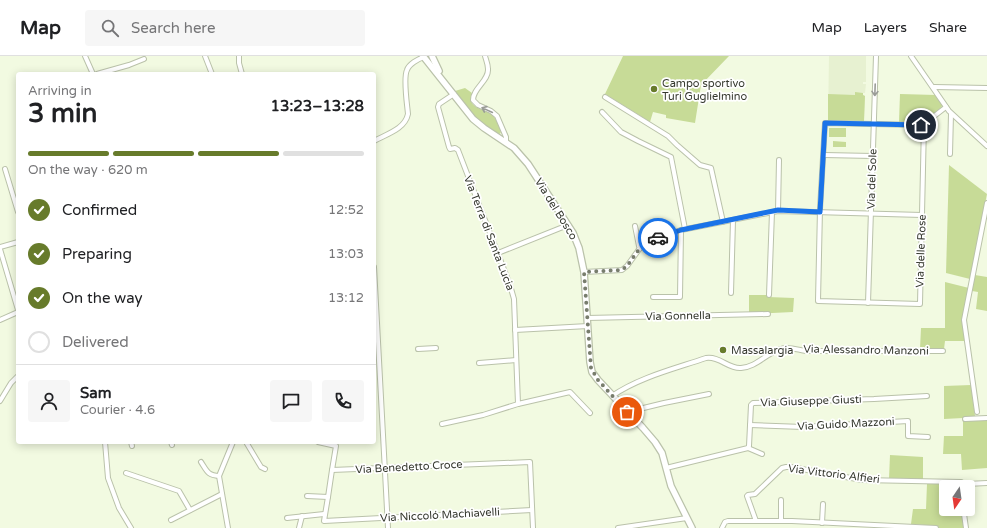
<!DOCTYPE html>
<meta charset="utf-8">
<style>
:root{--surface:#fff;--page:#f6f6f6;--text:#202124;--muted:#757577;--line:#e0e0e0;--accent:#677b2b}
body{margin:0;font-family:"Varela Round",sans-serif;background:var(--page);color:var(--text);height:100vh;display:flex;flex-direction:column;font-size:15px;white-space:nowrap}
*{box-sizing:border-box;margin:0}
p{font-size:13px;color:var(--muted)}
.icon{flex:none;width:22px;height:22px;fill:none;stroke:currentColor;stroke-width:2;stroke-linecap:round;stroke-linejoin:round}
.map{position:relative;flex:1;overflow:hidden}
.details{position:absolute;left:16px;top:16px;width:360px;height:372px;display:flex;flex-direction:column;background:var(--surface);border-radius:4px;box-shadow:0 2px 10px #0003}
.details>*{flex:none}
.needle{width:26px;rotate:193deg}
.controls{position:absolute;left:939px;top:424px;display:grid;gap:8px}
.controls a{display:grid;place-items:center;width:36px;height:36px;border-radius:4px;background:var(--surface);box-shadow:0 2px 10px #0003;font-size:20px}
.pin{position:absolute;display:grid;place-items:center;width:34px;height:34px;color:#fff;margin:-17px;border:2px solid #fff;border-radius:50%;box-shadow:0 1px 4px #0007}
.courier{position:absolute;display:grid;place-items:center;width:40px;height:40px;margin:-20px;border:3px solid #1a73e8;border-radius:50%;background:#fff;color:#222;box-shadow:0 1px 5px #0007}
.head em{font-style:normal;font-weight:700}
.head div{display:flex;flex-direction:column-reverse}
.head{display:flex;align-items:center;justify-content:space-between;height:68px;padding:0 12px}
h1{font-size:26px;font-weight:700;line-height:30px}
.bar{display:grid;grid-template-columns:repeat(4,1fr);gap:6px 4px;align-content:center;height:48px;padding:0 12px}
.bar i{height:5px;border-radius:3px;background:var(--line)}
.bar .on{background:var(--accent)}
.bar p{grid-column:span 4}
.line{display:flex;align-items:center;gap:10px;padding:0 12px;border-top:1px solid var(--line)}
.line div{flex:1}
.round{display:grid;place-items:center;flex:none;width:42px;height:42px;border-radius:4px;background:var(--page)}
ol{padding:0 12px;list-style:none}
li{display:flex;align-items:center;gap:12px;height:44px}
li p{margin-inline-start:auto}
li .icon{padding:4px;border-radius:50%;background:var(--accent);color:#fff;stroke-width:4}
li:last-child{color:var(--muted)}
li i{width:22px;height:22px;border:2px solid var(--line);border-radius:50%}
header{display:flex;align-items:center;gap:24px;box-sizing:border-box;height:56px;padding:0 20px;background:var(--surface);border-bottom:1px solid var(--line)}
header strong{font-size:19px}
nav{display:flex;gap:22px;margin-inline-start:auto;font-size:14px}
.search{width:280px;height:36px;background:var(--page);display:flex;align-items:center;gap:10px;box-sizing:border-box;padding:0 14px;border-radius:4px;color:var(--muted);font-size:15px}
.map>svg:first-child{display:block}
</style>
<header>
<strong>Map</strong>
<div class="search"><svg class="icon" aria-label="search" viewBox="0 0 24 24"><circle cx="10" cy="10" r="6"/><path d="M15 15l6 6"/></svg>Search here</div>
<nav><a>Map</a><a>Layers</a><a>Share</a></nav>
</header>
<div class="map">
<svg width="987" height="472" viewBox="0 0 987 472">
<rect width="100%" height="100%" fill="#f2fae1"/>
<polygon fill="#e7f1d1" points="829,0 866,0 866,26 863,26 863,28 866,28 865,37 863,37 863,39 865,40 864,65 828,64"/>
<g fill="#c7db97">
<polygon points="623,0 729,0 701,29 695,67 666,62 666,59 653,56 650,66 605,38"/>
<path d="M465,32L472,37C466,55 487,51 494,61C497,65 499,71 501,76L500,78C480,71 467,52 455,35Z"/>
<polygon points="855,36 863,37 863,39 865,40 864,65 828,64 828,38 855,39"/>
<path d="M900,38L936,39L943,49C937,56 929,64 920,67L899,66Z"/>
<rect x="829" y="72" width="17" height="9"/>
<polygon points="833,85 846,86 846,91 833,91"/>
<polygon points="949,109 987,138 970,223 946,217"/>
<polygon points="975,219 987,221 987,255 976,253 978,236 972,235"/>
<polygon points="945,226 969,232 962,264 965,285 945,285 944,293 920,293 921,272 945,272"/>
<polygon points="749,239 768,239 768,241 794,242 793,256 749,258"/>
<polygon points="971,329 975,360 963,362 944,363 944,330"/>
<polygon points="987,363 987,412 962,414 961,398 943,398 944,380 963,380 963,364"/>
<polygon points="890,399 923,401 923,424 889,423"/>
<polygon points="929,427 943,428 943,445 946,456 962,456 964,472 939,472 938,470 911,468 913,453 926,453 927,428"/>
</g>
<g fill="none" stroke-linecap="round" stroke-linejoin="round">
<defs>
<g id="minor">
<polyline points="85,0 93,18"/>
<polyline points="205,0 212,18"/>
<polyline points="239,0 239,7 242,18"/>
<path d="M485,0C486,4 488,8 488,13C489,25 473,32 473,44L478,49L491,55L497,60L506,81V85"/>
<polyline points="911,0 949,55 987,90"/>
<polyline points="97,18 129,9 144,3"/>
<polyline points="934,31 987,32"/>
<polyline points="454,38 439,48 438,51 449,91 450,93 455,92 458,94 510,229 514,243 518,348 570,336 590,357"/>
<polyline points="605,41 668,80 677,89 700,109 711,112 723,166"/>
<polyline points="602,56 621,76 638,85 671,101 685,173"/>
<polyline points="924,68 921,69 825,67 820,153 818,245 920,248 924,68 946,51"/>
<path d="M374,85C387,78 405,73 408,58C407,47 403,22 407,14C409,8 418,3 424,1"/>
<polyline points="950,98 951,58"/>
<polyline points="824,99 873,100"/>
<polyline points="5,113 18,156"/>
<polyline points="778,155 779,104"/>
<polyline points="635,170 639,190 640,192"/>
<polyline points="0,191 18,186"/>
<polyline points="0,193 18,254"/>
<polyline points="498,197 568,169"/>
<polyline points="374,211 388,472"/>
<polyline points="584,216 622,214 627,210 640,192 655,183 681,174 778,155 922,159"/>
<polyline points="731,237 733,164"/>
<polyline points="769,239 772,156"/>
<polyline points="653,241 680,241 681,174"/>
<polyline points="868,247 876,0"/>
<polyline points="587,262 768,258"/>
<polyline points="0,264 18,256"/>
<polyline points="515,274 588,270"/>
<polyline points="418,293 436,292"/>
<polyline points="479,307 516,304"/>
<path d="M612,340C640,321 674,313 706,302C720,300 728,313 741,312C757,311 766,297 781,293C788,290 798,294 806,295H943"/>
<polyline points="0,345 11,327 18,320"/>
<polyline points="627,356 664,347 709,338"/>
<polyline points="977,356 964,264 987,147"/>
<polyline points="965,363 987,362"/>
<polyline points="442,368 483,359 518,348"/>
<polyline points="750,369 803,371 908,365 908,380 928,381"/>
<polyline points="105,386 108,422 119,452 131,472"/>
<polyline points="131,386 132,390"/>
<polyline points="171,386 172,389"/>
<polyline points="246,386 261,411 265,413"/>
<polyline points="318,386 336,390 332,414 530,406 533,472"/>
<polyline points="748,392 762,398"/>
<path d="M201,406C207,415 207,419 219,420"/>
<polyline points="666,412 748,392 749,390 751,349 753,347 874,343 927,340"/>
<polyline points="126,417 179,435 190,454"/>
<polyline points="967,428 987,427"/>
<polyline points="307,440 328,441 332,414"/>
<polyline points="328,441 324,465 532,454"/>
<polyline points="964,458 966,472"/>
<polyline points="287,462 324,458"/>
<polyline points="171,464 222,438"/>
<polyline points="756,465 747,440 748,439 755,438 782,412 786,411 791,411 862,424 961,426"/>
<polyline points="781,465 781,444"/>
<polyline points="822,467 823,448"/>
<polyline points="228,472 219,420 233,386"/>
<polyline points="299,472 302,460"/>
<polyline points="618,472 687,462"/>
<polyline points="722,472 725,466 728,465 792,465 936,472"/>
</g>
<g id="major">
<polyline points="423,0 473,63 484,72 514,92 528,108 573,177 579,192 584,216 590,306 592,316 598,324 643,372 655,386 662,397 671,430 692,472"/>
<polyline points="432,0 439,15"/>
</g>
</defs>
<use href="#minor" stroke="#bac2aa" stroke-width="6"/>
<use href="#major" stroke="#bac2aa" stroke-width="8"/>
<use href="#minor" stroke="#fff" stroke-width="4"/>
<use href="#major" stroke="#fff" stroke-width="5.5"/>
</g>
<defs><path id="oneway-shaft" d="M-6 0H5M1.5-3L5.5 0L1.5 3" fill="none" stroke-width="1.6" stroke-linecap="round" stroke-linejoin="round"/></defs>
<g stroke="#9a9c97">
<use href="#oneway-shaft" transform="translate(875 34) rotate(92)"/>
<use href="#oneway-shaft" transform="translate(487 54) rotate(-155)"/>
</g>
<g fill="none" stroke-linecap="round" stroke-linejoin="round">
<polyline stroke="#787d6d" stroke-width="4" stroke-dasharray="0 7.2" points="627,356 598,324 591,312 584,216 622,214 627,210 640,192 648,186 658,182"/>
<polyline stroke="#1a73e8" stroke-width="5" points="658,182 681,174 778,154 820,156 825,67 921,69"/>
</g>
<g fill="#677b2b" stroke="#fff" stroke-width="1.5">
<circle cx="654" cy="33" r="4"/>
<circle cx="723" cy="294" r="4"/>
</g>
<g text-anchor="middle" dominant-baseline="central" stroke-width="3.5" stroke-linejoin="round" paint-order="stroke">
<g font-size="11" fill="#36392f" stroke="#fff" text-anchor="start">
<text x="662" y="27">Campo sportivo<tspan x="662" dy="13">Turi Guglielmino</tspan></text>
<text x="731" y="294">Massalargia</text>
</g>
<g font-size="11" fill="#36392f" stroke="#fff">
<text transform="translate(872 123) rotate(-88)">Via del Sole</text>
<text transform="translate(556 153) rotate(58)">Via del Bosco</text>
<text transform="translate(489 177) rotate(69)">Via Terra di Santa Lucia</text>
<text transform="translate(921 195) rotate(-88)">Via delle Rose</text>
<text transform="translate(678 260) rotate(-1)">Via Gonnella</text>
<text transform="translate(866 294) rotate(1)">Via Alessandro Manzoni</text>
<text transform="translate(811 345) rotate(-2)">Via Giuseppe Giusti</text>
<text transform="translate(846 368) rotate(-3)">Via Guido Mazzoni</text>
<text transform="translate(409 411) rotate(-3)">Via Benedetto Croce</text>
<text transform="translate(834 418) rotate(7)">Via Vittorio Alfieri</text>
<text transform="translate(440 459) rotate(-3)">Via Niccoló Machiavelli</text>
</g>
</g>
</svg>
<div class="controls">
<a><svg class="needle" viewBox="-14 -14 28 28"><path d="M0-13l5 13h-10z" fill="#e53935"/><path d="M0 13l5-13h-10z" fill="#757577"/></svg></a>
</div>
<div class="pin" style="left:627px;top:356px;background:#ea580c"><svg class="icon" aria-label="bag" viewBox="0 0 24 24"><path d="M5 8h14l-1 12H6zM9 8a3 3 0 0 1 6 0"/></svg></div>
<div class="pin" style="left:921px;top:69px;background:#1f2937"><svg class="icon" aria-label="home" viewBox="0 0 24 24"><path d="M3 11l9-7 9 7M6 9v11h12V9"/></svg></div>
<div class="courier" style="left:658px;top:182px"><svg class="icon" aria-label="car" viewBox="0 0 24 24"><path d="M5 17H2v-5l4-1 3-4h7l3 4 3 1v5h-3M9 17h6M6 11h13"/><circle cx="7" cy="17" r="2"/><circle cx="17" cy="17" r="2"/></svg></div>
<section class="details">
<div class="head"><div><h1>3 min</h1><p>Arriving in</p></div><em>13:23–13:28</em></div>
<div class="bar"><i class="on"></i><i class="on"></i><i class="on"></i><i></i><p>On the way · 620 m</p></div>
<ol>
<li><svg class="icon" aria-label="check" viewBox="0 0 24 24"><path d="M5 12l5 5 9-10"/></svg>Confirmed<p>12:52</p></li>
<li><svg class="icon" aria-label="check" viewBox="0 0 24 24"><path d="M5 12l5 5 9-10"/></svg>Preparing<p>13:03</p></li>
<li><svg class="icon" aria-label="check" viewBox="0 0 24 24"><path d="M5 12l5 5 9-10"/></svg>On the way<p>13:12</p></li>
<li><i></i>Delivered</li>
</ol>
<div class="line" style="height:72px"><a class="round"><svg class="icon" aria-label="person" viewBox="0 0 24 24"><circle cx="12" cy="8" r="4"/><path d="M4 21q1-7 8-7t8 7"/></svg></a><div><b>Sam</b><p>Courier · 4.6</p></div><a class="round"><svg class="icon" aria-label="chat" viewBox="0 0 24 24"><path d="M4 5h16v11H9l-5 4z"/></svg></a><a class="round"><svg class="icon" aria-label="phone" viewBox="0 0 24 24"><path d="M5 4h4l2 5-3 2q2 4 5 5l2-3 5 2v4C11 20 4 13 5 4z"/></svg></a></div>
</section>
</div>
